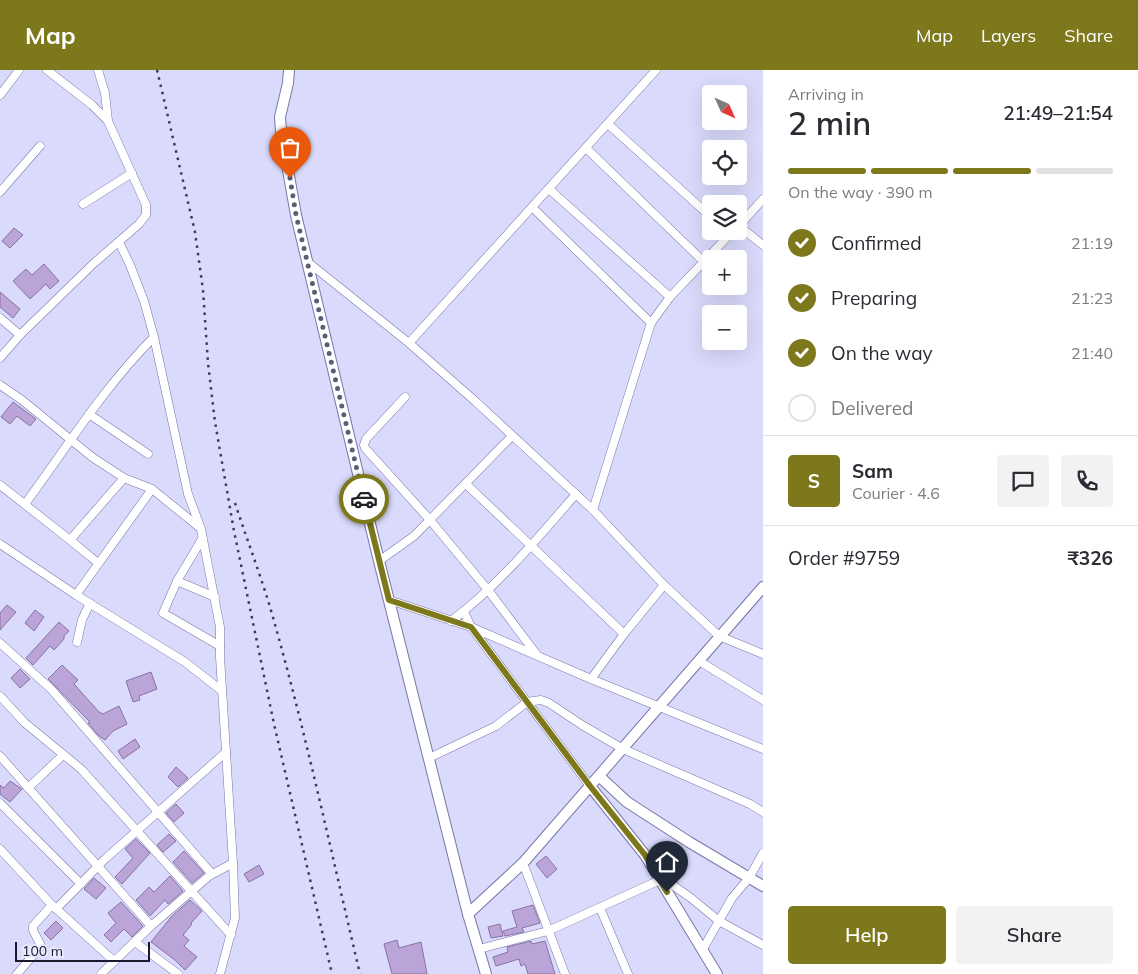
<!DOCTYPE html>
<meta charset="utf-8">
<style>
:root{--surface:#fff;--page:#f2f2f3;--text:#2b2b33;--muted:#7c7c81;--line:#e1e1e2;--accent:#7e781d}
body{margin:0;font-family:Mulish,sans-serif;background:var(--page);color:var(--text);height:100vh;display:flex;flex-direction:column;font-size:19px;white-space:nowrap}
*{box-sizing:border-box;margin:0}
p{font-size:16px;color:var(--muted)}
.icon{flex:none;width:28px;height:28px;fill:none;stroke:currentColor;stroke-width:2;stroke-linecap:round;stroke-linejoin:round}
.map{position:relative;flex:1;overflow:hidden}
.details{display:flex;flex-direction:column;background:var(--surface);width:375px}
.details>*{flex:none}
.needle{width:32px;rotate:135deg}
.buttons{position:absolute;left:702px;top:15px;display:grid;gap:10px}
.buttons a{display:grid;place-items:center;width:45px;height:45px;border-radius:5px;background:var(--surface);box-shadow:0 5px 20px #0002;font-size:25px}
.scale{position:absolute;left:15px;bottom:12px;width:135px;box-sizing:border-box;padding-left:5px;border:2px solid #1a192d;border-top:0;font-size:14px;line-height:18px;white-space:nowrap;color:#1a192d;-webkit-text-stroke:4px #e8e8ff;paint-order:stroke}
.pin{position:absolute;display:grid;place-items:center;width:42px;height:42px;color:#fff;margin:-51px -21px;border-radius:50% 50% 50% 0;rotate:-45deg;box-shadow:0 0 5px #0007}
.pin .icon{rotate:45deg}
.courier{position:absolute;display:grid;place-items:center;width:50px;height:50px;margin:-25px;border:4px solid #7e781d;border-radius:50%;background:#fff;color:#222;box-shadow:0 1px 6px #0007}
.headline em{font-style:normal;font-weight:600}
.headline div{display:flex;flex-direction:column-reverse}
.headline{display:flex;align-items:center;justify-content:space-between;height:85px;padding:0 25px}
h1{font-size:32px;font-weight:600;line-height:38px}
.bar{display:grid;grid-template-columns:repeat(4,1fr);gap:8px 5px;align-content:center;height:60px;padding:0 25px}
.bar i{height:6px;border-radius:4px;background:var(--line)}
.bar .active{background:var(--accent)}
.bar p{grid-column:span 4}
.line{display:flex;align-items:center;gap:12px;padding:0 25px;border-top:1px solid var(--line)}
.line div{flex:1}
.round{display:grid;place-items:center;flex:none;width:52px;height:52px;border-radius:5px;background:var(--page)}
ol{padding:0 25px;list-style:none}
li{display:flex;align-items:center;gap:15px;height:55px}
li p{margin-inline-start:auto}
li .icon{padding:5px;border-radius:50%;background:var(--accent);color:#fff;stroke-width:4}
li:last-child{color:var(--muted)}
li i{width:28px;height:28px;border:2px solid var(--line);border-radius:50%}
.cta{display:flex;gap:10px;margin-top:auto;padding:10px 25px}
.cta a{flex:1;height:58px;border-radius:5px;background:var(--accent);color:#fff;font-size:20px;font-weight:600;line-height:58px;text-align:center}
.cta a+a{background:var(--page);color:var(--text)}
header{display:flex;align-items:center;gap:30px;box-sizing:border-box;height:70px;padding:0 25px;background:var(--accent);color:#fff}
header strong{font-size:24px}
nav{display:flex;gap:28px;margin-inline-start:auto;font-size:18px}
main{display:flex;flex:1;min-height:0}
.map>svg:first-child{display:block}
</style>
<header>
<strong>Map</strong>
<nav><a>Map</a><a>Layers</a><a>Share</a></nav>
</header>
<main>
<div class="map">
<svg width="763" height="904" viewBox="0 0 763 904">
<rect width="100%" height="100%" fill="#dadafc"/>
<g fill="#bba4d7" stroke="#8872a2">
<polygon points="14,158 23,165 10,178 2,171"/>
<polygon points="44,194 59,211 50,219 46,214 30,229 13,211 26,199 32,205"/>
<polygon points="0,222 20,239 13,248 0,237"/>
<polygon points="13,332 36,349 30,356 17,346 10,354 1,347"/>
<polygon points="7,535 16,542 0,560 0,543"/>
<polygon points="35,540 44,547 34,561 25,553"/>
<polygon points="59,552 69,561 64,566 64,569 54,580 50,576 33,595 26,588"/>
<polygon points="62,595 78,610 74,614 99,642 103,644 119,636 127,654 113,661 105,670 98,665 88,653 90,652 48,609"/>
<polygon points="20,599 30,609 20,618 11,608"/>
<polygon points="151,602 157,619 139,626 140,630 133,632 126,611"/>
<polygon points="135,669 140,677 123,689 118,681"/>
<polygon points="176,697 188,708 178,717 168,707"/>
<polygon points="10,711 22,719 10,732 0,724 0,715 4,718"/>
<polygon points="176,734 184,743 174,752 166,743"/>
<polygon points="169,764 176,771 163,782 157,775"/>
<polygon points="136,769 150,783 122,814 115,807 133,788 125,779"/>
<polygon points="184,781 204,803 192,813 173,792"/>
<polygon points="546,786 557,799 547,808 536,794"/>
<polygon points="259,795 264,804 249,812 244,804"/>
<polygon points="170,806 183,821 168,834 165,830 150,846 136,830 149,817 154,822"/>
<polygon points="94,808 106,818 96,829 84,819"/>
<polygon points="190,830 202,841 191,853 192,854 183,865 189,870 184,876 197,887 185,900 175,890 151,872 172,846"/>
<polygon points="121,832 143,856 132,867 124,859 111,872 104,865 116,853 108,843"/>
<polygon points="533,835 540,853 522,858 524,862 505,866 503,861 517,857 512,841"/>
<polygon points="56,851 63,858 51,870 44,863"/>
<polygon points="500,854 503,866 491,868 488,857"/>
<polygon points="397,870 399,878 421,872 427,904 392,904 384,874"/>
<polygon points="531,871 532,874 545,871 555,904 528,904 525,894 521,896 519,889 496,896 493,887 508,882 507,877"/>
</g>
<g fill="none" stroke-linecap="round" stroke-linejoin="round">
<defs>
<g id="street">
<polyline points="98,0 105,23 108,51"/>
<polyline points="0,25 19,0"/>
<polyline points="608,54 711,147"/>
<polyline points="586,78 703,191"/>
<polyline points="549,119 670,227"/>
<polyline points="0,122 40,76"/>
<polyline points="83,134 132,103"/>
<polyline points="532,137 651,253"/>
<polyline points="739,156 763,129"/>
<polyline points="739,156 763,175"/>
<polyline points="309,193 409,273 475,331 593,440 664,515 719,566 763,584"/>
<polyline points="0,248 20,265"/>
<polyline points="409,273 656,0"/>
<polyline points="0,288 20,265 93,194 139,154 146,145 146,135 108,51 92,35 47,0"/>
<polyline points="0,315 22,330 92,387 124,408 152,419 199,457"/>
<polyline points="405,327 366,369 364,375 365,378 430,450 488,520 537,585"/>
<polyline points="89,344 148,384"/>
<polyline points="466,414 624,564"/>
<polyline points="0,415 70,470 98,493"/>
<path d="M25,434C67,377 104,317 154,267"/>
<polyline points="593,440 651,253 670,227 733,161"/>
<polyline points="70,470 124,408"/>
<polyline points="0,474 76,525 185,592 222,621"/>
<polyline points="379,491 414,466 512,366"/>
<polyline points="177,511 202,469"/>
<polyline points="76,525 152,419"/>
<polyline points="215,527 177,511 163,543 220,576"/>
<polyline points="389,530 471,557 591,609 763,679"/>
<polyline points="464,542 471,557 590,716"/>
<path d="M451,551C498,516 537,469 576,424"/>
<polyline points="77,572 82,550 90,533"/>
<polyline points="0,573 51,619 212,804"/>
<polyline points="699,591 763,630"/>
<polyline points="591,609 624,564 664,515"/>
<polyline points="0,626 25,653 81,699 231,865"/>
<polyline points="0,686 151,856"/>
<polyline points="429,688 496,656 527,632 541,630 549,633 582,655 623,679 750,734 763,742"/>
<polyline points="28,718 63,685"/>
<polyline points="0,733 81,814"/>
<polyline points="0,779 52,835 114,891"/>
<polyline points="523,793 565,904"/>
<polyline points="600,838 628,904"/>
<polyline points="56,839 105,789 226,682"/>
<polyline points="135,872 178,904"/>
<polyline points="479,879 548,861 660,810 664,809 691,828 719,851 763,875"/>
<polyline points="703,879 732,828 749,808 763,783"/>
<polyline points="17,904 41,876 33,860 33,856 52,835"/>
<polyline points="101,904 151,856 209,806 233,793 220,587 220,557 201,459 188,424 154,267 144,231 130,195 119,172"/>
<polyline points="220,904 235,848 233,793"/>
</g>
<g id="secondary">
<polyline points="289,0 288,13 280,47 281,61 296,145 379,491 468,844 486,904"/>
<polyline points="599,706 627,732 689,772 763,816"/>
<polyline points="590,716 645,785 717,904"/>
<polyline points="468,844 523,793 763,517"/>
</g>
</defs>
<use href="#street" stroke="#7876a9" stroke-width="9"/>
<use href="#secondary" stroke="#7876a9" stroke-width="12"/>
<use href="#street" stroke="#fff" stroke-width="8"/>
<use href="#secondary" stroke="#fff" stroke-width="10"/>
<g stroke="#3c3b51" stroke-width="2.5" stroke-dasharray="2.5 5" stroke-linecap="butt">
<polyline points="157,0 195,162 203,220 208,293 215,352 234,461 274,654 332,904"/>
<path d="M235,433C248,473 263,511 274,551C307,668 332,786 360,904"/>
</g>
</g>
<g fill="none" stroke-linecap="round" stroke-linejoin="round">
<polyline stroke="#5d5d75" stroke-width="5" stroke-dasharray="0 9" points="290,108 296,145 364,429"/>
<polyline stroke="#7e781d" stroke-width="6" points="364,429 389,530 471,557 590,716 645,785 667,822"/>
</g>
</svg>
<div class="buttons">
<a><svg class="needle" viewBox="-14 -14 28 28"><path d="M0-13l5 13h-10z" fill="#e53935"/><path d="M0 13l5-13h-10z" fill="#7c7c81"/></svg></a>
<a><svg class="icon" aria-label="locate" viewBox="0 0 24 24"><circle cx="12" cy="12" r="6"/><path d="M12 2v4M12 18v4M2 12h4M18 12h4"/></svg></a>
<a><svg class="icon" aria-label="layers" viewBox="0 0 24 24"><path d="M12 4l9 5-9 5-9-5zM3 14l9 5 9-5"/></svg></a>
<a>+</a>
<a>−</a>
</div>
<div class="scale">100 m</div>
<div class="pin" style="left:290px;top:108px;background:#ea580c"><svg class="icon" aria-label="bag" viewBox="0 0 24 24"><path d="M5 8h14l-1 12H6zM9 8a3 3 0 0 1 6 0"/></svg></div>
<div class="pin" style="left:667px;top:822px;background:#1f2937"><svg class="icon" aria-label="home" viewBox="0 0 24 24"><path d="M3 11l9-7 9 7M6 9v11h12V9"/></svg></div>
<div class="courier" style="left:364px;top:429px"><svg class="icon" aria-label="car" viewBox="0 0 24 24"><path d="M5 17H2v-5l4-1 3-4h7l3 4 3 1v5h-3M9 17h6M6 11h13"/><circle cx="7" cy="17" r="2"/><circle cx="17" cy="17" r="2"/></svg></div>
</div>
<section class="details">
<div class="headline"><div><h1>2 min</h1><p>Arriving in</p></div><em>21:49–21:54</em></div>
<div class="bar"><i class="active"></i><i class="active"></i><i class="active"></i><i></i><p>On the way · 390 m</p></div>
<ol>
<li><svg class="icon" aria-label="check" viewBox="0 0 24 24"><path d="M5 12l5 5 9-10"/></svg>Confirmed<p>21:19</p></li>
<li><svg class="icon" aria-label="check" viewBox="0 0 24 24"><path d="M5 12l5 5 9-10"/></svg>Preparing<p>21:23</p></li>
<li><svg class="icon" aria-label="check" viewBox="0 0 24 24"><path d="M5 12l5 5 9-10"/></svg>On the way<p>21:40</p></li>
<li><i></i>Delivered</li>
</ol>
<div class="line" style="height:90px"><b class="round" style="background:var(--accent);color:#fff">S</b><div><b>Sam</b><p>Courier · 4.6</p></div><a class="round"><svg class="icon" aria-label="chat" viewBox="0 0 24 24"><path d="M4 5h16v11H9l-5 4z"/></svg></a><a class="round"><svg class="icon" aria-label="phone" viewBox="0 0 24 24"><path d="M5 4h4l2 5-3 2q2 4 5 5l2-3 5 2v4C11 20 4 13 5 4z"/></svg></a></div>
<div class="line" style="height:65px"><div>Order #9759</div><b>₹326</b></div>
<div class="cta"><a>Help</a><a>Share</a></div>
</section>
</main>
